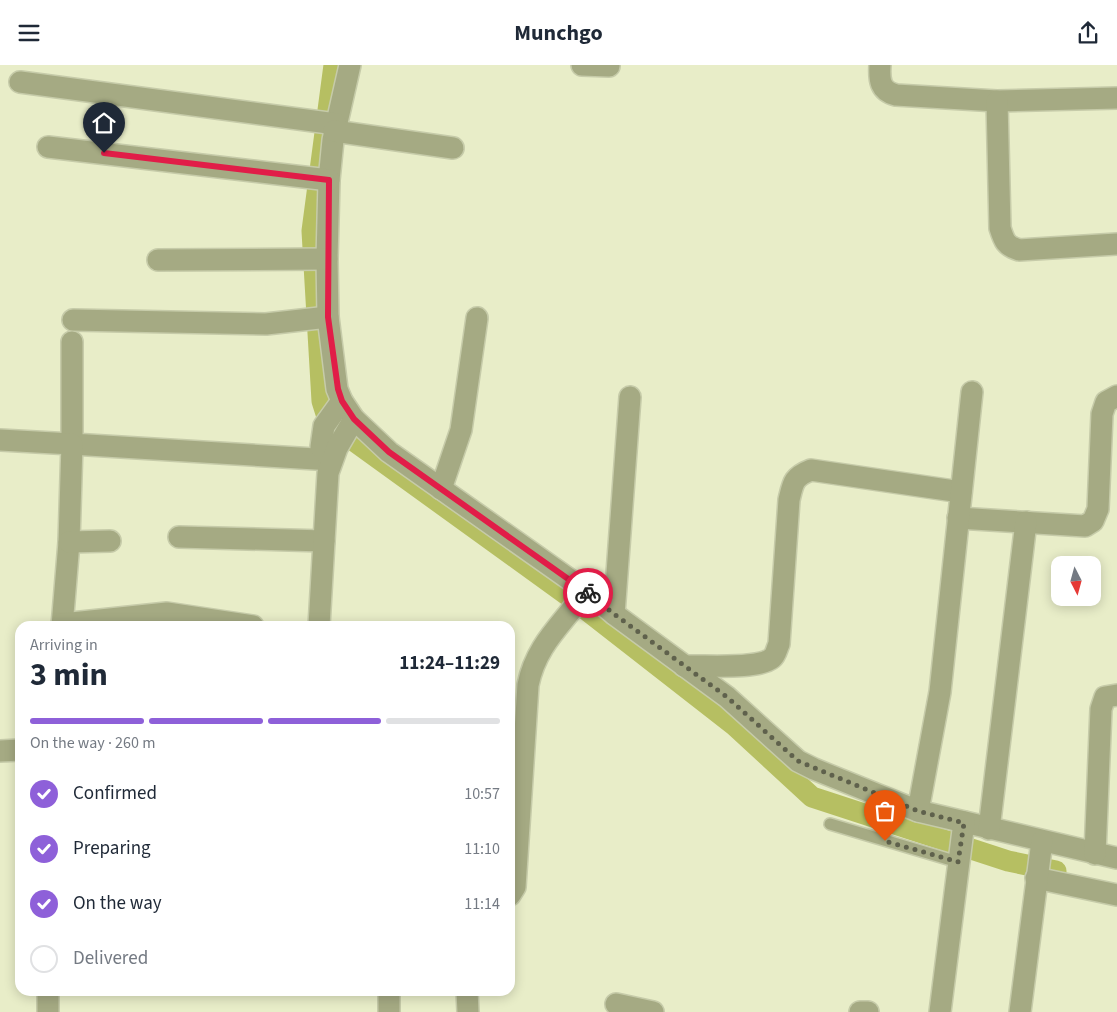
<!DOCTYPE html>
<meta charset="utf-8">
<style>
:root{--surface:#fff;--page:#f6f6f7;--text:#1f2937;--muted:#747a83;--line:#e0e1e3;--accent:#8e60d9}
body{margin:0;font-family:"Source Sans 3",sans-serif;background:var(--page);color:var(--text);height:100vh;display:flex;flex-direction:column;font-size:19px;white-space:nowrap}
*{box-sizing:border-box;margin:0}
p{font-size:16px;color:var(--muted)}
.icon{flex:none;width:28px;height:28px;fill:none;stroke:currentColor;stroke-width:2;stroke-linecap:round;stroke-linejoin:round}
.map{position:relative;flex:1;overflow:hidden}
.sheet{position:absolute;left:15px;top:556px;width:500px;height:375px;display:flex;flex-direction:column;background:var(--surface);border-radius:15px;box-shadow:0 2px 12px #0003}
.sheet>*{flex:none}
.needle{width:32px;rotate:174deg}
.buttons{position:absolute;left:1051px;top:491px;display:grid;gap:10px}
.buttons a{display:grid;place-items:center;width:50px;height:50px;border-radius:10px;background:var(--surface);box-shadow:0 2px 12px #0003;font-size:25px}
.pin{position:absolute;display:grid;place-items:center;width:42px;height:42px;color:#fff;margin:-51px -21px;border-radius:50% 50% 50% 0;rotate:-45deg;box-shadow:0 0 5px #0007}
.pin .icon{rotate:45deg}
.courier{position:absolute;display:grid;place-items:center;width:50px;height:50px;margin:-25px;border:4px solid #e11d48;border-radius:50%;background:#fff;color:#222;box-shadow:0 1px 6px #0007}
.headline em{font-style:normal;font-weight:700}
.headline div{display:flex;flex-direction:column-reverse}
.headline{display:flex;align-items:center;justify-content:space-between;height:85px;padding:0 15px}
h1{font-size:32px;font-weight:700;line-height:38px}
.bar{display:grid;grid-template-columns:repeat(4,1fr);gap:8px 5px;align-content:center;height:60px;padding:0 15px}
.bar i{height:6px;border-radius:4px;background:var(--line)}
.bar .on{background:var(--accent)}
.bar p{grid-column:span 4}
ol{padding:0 15px;list-style:none}
li{display:flex;align-items:center;gap:15px;height:55px}
li p{margin-inline-start:auto}
li .icon{padding:5px;border-radius:50%;background:var(--accent);color:#fff;stroke-width:4}
li:last-child{color:var(--muted)}
li i{width:28px;height:28px;border:2px solid var(--line);border-radius:50%}
header{display:flex;justify-content:space-between;align-items:center;height:65px;padding:0 15px;background:var(--surface);font-size:22px;font-weight:700}
.map>svg:first-child{display:block}
</style>
<header><svg class="icon" aria-label="menu" viewBox="0 0 24 24"><path d="M4 6h16M4 12h16M4 18h16"/></svg>Munchgo<svg class="icon" aria-label="share" viewBox="0 0 24 24"><path d="M12 15V3M7 8l5-5 5 5M5 13v7h14v-7"/></svg></header>
<div class="map">
<svg width="1117" height="947" viewBox="0 0 1117 947">
<rect width="100%" height="100%" fill="#e8edc8"/>
<g fill="none" stroke-linecap="round" stroke-linejoin="round">
<polyline stroke="#b6bf62" stroke-width="21" points="334,0 312,166 322,336 329,358 567,530 735,661 812,732 1008,796 1056,806"/>
<defs>
<polyline id="lane" points="830,759 958,797"/>
<g id="street">
<polyline points="350,0 333,75 329,115 327,194 328,252 337,324 342,336 354,354 389,387 586,526 614,549 727,632 798,696 814,704 918,746 1117,793"/>
<polyline points="582,0 609,1"/>
<path d="M880,0C879,15 880,26 896,30L997,36L1117,33"/>
<polyline points="20,17 336,59"/>
<path d="M997,36L1000,163C1004,176 1006,181 1019,185L1117,179"/>
<polyline points="334,66 453,83"/>
<polyline points="48,82 329,115"/>
<polyline points="158,195 327,194"/>
<polyline points="73,255 266,259 328,252"/>
<polyline points="72,277 72,379 332,395"/>
<polyline points="0,375 72,379 69,477 62,561"/>
<polyline points="332,395 321,382 324,361 342,336"/>
<polyline points="441,424 461,365 477,253"/>
<polyline points="958,453 1085,461 1093,456 1098,444 1102,349 1106,337 1117,331"/>
<polyline points="179,472 324,476"/>
<polyline points="69,477 110,476"/>
<polyline points="614,549 630,332"/>
<polyline points="62,559 167,548 253,561"/>
<polyline points="319,561 328,408 337,383 354,354"/>
<path d="M684,601C704,600 758,605 772,593C776,590 777,583 779,579L789,435C793,418 793,412 811,405L961,427"/>
<polyline points="0,686 20,685"/>
<polyline points="918,746 940,627 972,327"/>
<polyline points="989,764 1026,457"/>
<polyline points="1095,789 1101,644 1105,632 1117,630"/>
<polyline points="1036,813 1117,830"/>
<path d="M510,830L515,822L528,620C536,579 563,559 586,526"/>
<polyline points="467,926 468,947"/>
<polyline points="616,939 653,947"/>
<polyline points="48,947 48,926"/>
<polyline points="389,947 389,926"/>
<polyline points="860,947 868,947"/>
<polyline points="940,947 964,757"/>
<polyline points="1020,947 1042,776"/>
</g>
</defs>
<use href="#lane" stroke="#c6cba9" stroke-width="14"/>
<use href="#street" stroke="#c6cba9" stroke-width="24"/>
<use href="#lane" stroke="#a5aa83" stroke-width="11"/>
<use href="#street" stroke="#a5aa83" stroke-width="21"/>
</g>
<g fill="none" stroke-linecap="round" stroke-linejoin="round">
<polyline stroke="#5f614c" stroke-width="5" stroke-dasharray="0 9" points="588,528 614,549 727,632 798,696 918,746 964,758 958,797 885,776"/>
<polyline stroke="#e11d48" stroke-width="6" points="104,88 329,115 328,252 338,324 342,336 354,354 389,387 588,528"/>
</g>
</svg>
<div class="buttons">
<a><svg class="needle" viewBox="-14 -14 28 28"><path d="M0-13l5 13h-10z" fill="#e53935"/><path d="M0 13l5-13h-10z" fill="#747a83"/></svg></a>
</div>
<div class="pin" style="left:885px;top:776px;background:#ea580c"><svg class="icon" aria-label="bag" viewBox="0 0 24 24"><path d="M5 8h14l-1 12H6zM9 8a3 3 0 0 1 6 0"/></svg></div>
<div class="pin" style="left:104px;top:88px;background:#1f2937"><svg class="icon" aria-label="home" viewBox="0 0 24 24"><path d="M3 11l9-7 9 7M6 9v11h12V9"/></svg></div>
<div class="courier" style="left:588px;top:528px"><svg class="icon" aria-label="bike" viewBox="0 0 24 24"><circle cx="6" cy="16" r="4"/><circle cx="18" cy="16" r="4"/><path d="M6 16l4-8h5l3 8M10 8l3 8H6M13 5h3"/></svg></div>
<section class="sheet">
<div class="headline"><div><h1>3 min</h1><p>Arriving in</p></div><em>11:24–11:29</em></div>
<div class="bar"><i class="on"></i><i class="on"></i><i class="on"></i><i></i><p>On the way · 260 m</p></div>
<ol>
<li><svg class="icon" aria-label="check" viewBox="0 0 24 24"><path d="M5 12l5 5 9-10"/></svg>Confirmed<p>10:57</p></li>
<li><svg class="icon" aria-label="check" viewBox="0 0 24 24"><path d="M5 12l5 5 9-10"/></svg>Preparing<p>11:10</p></li>
<li><svg class="icon" aria-label="check" viewBox="0 0 24 24"><path d="M5 12l5 5 9-10"/></svg>On the way<p>11:14</p></li>
<li><i></i>Delivered</li>
</ol>
</section>
</div>
